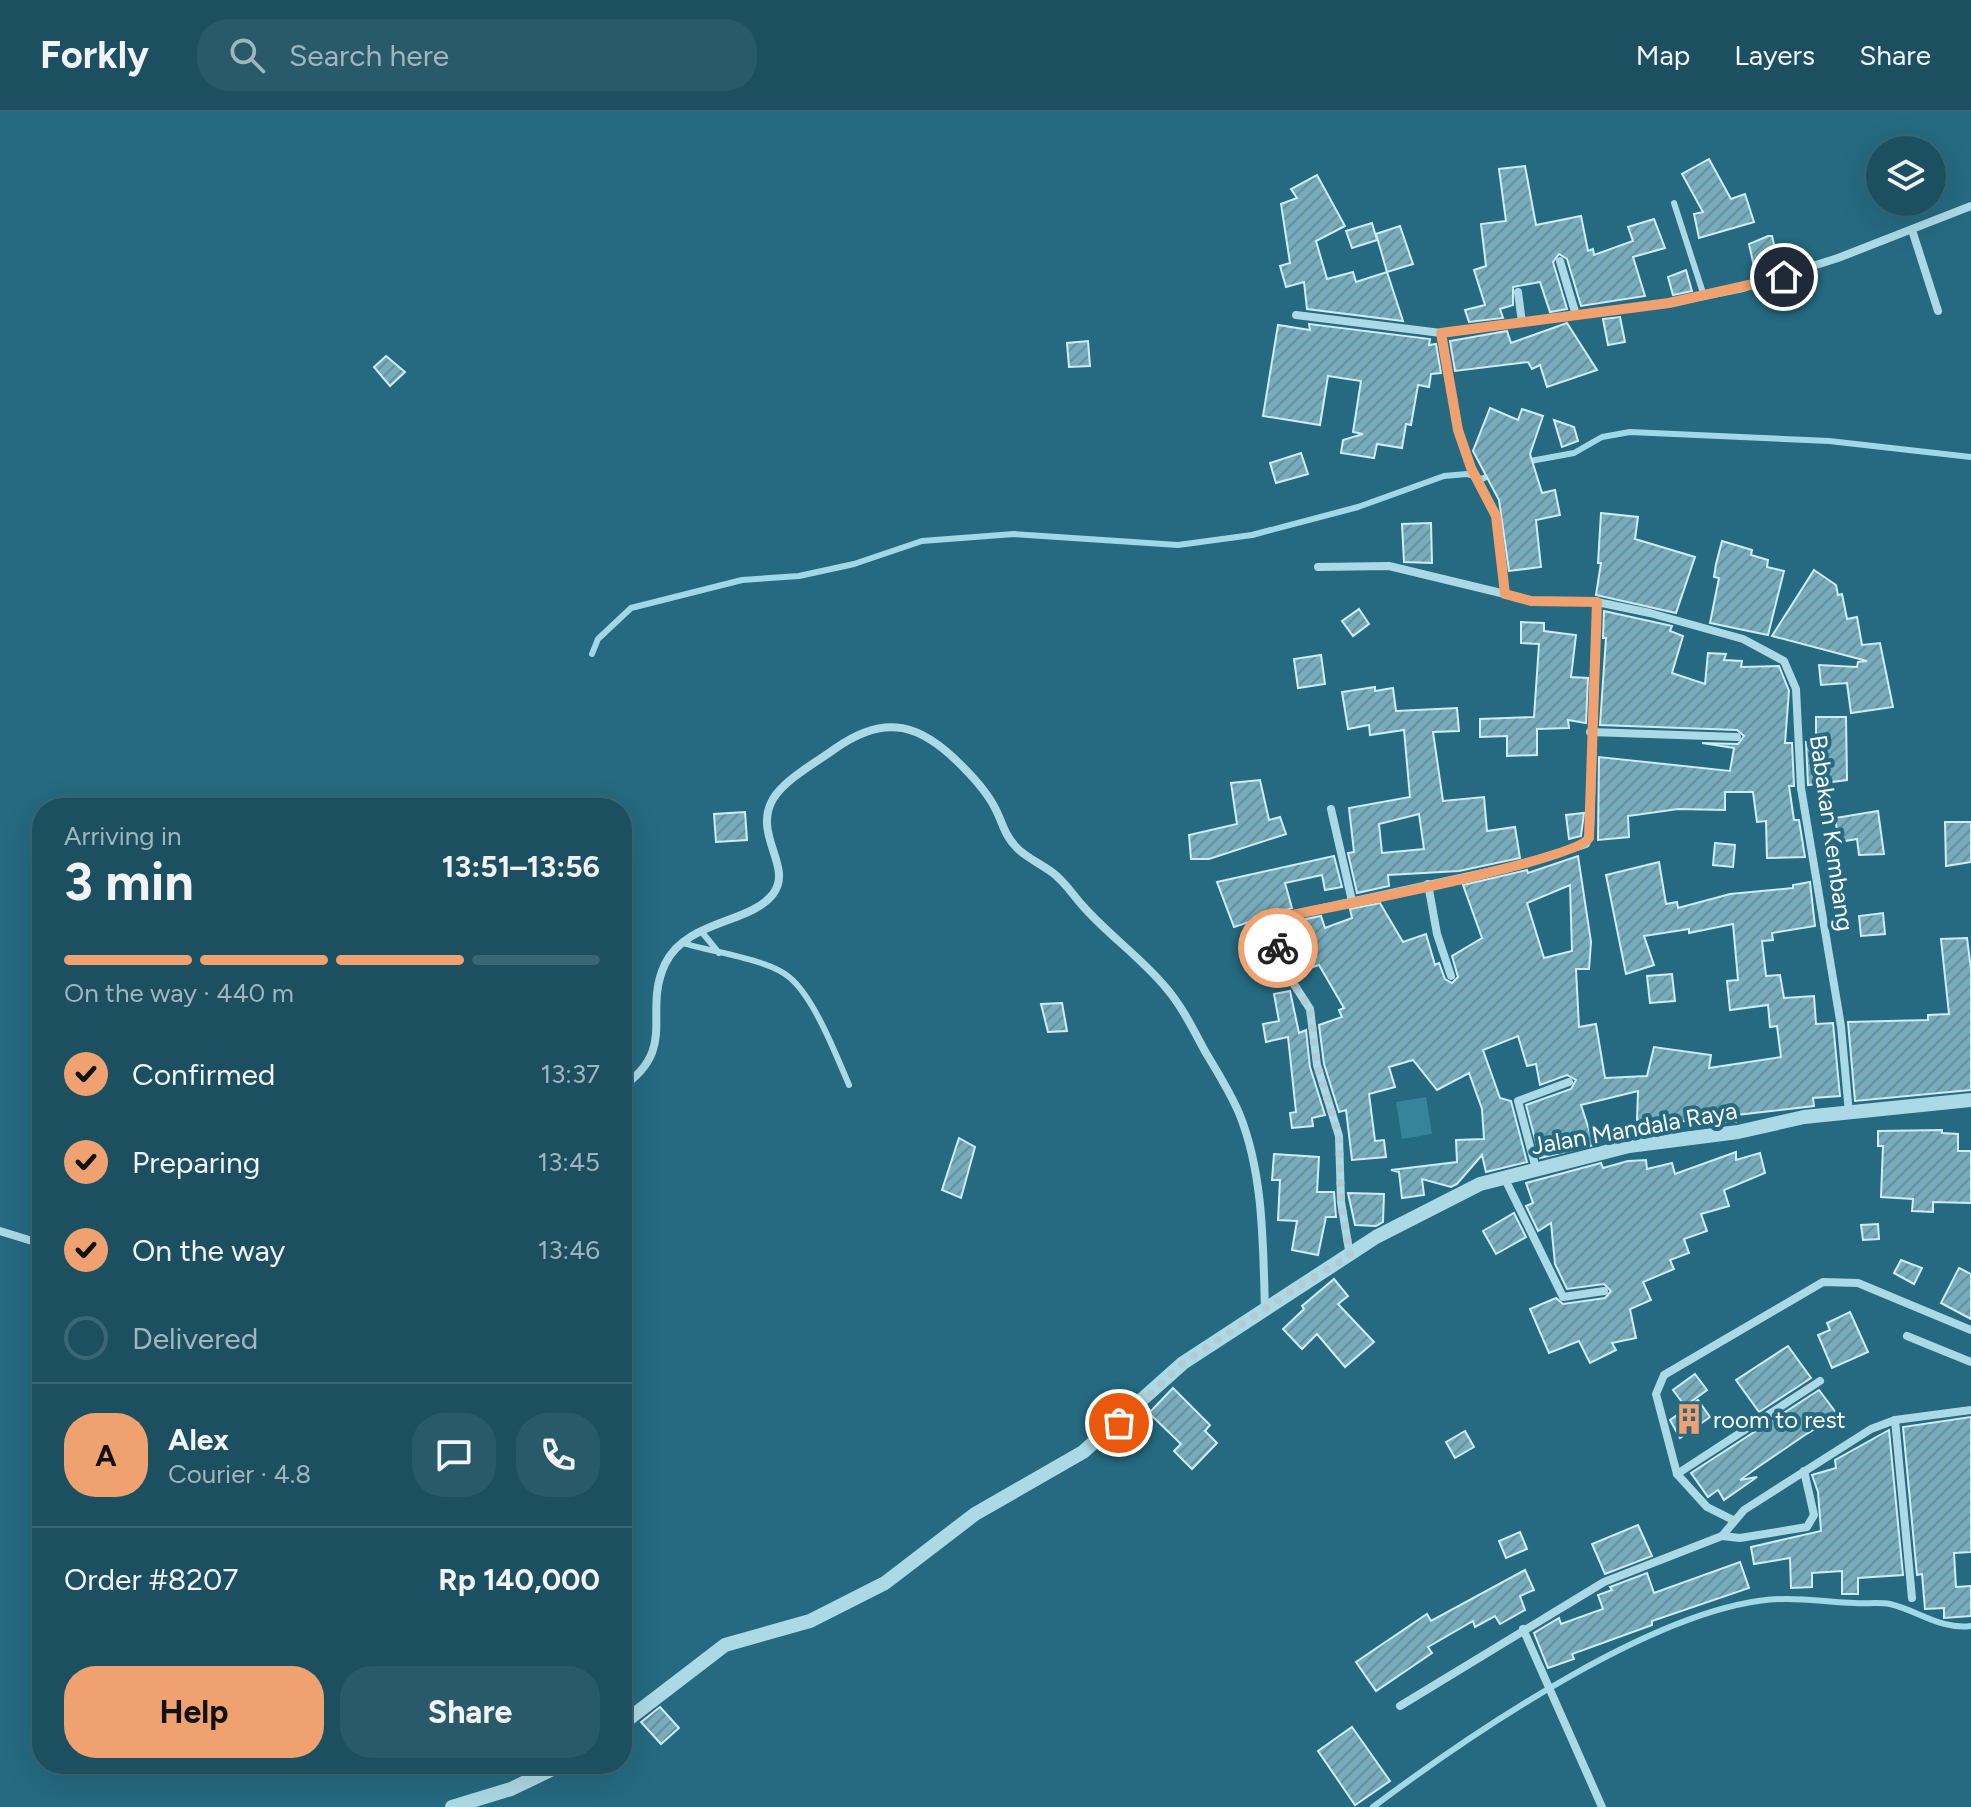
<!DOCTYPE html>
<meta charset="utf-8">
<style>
:root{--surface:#1c5060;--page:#295a69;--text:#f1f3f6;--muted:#a0b5bd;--line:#3a6775;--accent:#f0a170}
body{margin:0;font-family:Figtree,sans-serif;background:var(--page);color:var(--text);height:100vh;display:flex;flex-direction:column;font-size:30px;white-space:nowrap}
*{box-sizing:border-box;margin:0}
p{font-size:26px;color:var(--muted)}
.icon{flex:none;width:44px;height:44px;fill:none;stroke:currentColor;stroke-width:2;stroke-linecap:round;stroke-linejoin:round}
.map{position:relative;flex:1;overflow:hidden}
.details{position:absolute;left:32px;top:686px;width:600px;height:976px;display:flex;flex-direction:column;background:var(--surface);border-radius:32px;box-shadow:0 8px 32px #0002,0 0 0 2px var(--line)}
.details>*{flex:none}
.fabs{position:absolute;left:1866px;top:24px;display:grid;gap:16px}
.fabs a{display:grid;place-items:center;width:80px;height:80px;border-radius:50%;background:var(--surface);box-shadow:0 8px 32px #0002,0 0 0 2px var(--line);font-size:40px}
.pin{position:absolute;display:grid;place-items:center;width:68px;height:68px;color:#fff;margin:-34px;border:4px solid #fff;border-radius:50%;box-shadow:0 2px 8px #0007}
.courier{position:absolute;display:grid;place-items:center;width:80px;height:80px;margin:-40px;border:6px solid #f0a170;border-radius:50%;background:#fff;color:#222;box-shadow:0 2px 10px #0007}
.overview em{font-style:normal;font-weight:700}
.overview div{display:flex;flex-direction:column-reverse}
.overview{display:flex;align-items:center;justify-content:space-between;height:136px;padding:0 32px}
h1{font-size:52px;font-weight:700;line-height:60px}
.bar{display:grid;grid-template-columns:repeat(4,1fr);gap:12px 8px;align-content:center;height:96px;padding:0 32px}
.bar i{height:10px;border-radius:6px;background:var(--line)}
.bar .on{background:var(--accent)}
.bar p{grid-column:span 4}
.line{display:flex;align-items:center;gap:20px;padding:0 32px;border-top:2px solid var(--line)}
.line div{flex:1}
.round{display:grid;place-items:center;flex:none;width:84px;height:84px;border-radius:32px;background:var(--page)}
ol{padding:0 32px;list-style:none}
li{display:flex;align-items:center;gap:24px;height:88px}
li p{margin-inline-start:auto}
li .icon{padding:8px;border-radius:50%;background:var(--accent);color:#111;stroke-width:4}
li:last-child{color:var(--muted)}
li i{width:44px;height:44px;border:4px solid var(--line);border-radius:50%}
.button{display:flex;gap:16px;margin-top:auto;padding:16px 32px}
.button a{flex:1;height:92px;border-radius:32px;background:var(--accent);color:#111;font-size:32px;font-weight:700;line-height:92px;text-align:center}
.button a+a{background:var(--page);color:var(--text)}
header{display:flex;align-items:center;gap:48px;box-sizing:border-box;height:112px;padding:0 40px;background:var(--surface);border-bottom:2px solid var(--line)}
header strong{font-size:38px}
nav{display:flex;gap:44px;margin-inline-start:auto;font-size:28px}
.search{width:560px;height:72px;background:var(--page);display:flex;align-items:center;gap:20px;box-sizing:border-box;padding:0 28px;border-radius:32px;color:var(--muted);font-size:30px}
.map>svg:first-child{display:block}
</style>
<header>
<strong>Forkly</strong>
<div class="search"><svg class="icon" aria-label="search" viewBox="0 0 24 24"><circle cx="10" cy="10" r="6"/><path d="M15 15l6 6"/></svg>Search here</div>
<nav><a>Map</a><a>Layers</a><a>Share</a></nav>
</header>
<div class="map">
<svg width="1971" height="1695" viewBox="0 0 1971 1695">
<defs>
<pattern id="building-hatch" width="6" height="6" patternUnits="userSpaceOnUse" patternTransform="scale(2)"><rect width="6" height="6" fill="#76acbc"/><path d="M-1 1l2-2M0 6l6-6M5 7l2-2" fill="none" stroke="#698f9a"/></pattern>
</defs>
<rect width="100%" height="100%" fill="#256a80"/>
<polygon fill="#36849b" points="1426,985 1432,1022 1402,1027 1396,990"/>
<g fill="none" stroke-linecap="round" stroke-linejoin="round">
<g stroke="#a0d8e7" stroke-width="6">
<polyline points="1525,350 1574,341 1602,325 1630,320 1829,329 1971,345"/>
<polyline points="592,542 598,527 631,496 742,468 799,464 854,452 922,429 1014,422 1178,433 1252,423 1358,395 1444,364 1467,362 1482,367 1492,362"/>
<path d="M1373,1695C1468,1624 1667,1486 1787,1487C1809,1487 1832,1490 1854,1491C1866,1492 1878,1490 1890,1492C1919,1499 1941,1518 1971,1514"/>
</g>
</g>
<g fill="url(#building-hatch)" stroke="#cfecf5" stroke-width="2" fill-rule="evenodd">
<polygon points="1709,47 1731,87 1745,82 1754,110 1699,126 1694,102 1703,100 1682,62"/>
<polygon points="1525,54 1536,113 1581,104 1588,139 1593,137 1594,143 1633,129 1628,115 1654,107 1665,136 1633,145 1645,184 1581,194 1567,147 1559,142 1553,150 1567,197 1550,200 1540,170 1513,175 1513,193 1500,197 1503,206 1469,210 1465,198 1485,193 1474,158 1486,154 1481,112 1506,109 1499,57"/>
<polygon points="1317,63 1345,114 1316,129 1327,167 1353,160 1356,170 1387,160 1403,209 1307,197 1304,170 1286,175 1280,154 1290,151 1281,92 1297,86 1291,77"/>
<polygon points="1372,111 1377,128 1352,136 1346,119"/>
<polygon points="1400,114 1413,152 1387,160 1376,122"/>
<polygon points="1768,124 1772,124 1779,153 1755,159 1749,132"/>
<polygon points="1686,158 1692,179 1673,183 1668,165"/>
<polygon points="1620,205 1625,230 1608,233 1603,207"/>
<polygon points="1567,211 1597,258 1547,275 1540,253 1532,257 1528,250 1455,259 1450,229 1507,219 1511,231"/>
<polygon points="1309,212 1430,227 1429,233 1436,232 1441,261 1431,262 1429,275 1418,273 1411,313 1406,312 1402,336 1377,332 1374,346 1341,341 1343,328 1363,322 1353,320 1361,269 1328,264 1320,313 1263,304 1278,213 1310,218"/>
<polygon points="1088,229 1090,254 1069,255 1067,231"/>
<polygon points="386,244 405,260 390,274 374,255"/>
<polygon points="1490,296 1518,308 1522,297 1543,304 1530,342 1542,381 1555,378 1560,403 1536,408 1541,455 1509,459 1499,388 1473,339"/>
<polygon points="1554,308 1574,315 1578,329 1562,335"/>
<polygon points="1301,341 1308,362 1276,371 1270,351"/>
<polygon points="1601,401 1638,405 1635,427 1695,445 1676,501 1596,483 1601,451 1598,451"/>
<polygon points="1431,411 1432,451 1404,450 1402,412"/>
<polygon points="1722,429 1752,438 1751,443 1768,448 1767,455 1784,459 1768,523 1710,511 1719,466 1714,465 1716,452"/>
<polygon points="1814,458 1836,473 1838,483 1842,482 1847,507 1857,505 1862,533 1880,531 1893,595 1851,601 1847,571 1821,573 1819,553 1857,555 1858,550 1867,549 1772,524"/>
<polygon points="1359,497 1369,512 1353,524 1342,509"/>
<polygon points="1604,499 1672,514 1670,519 1683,524 1672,561 1705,572 1708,541 1726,542 1724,548 1742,549 1741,555 1779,554 1789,579 1785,631 1792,631 1794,674 1789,674 1794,708 1799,708 1805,745 1767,746 1766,709 1757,710 1753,680 1725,680 1725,698 1678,697 1628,704 1629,725 1598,728 1599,645 1730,659 1734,636 1702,631 1738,632 1744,624 1737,618 1600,613 1606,526 1603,526"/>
<polygon points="1521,510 1544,511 1544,519 1576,523 1571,565 1588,566 1586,611 1568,608 1569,616 1537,617 1537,643 1507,644 1507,624 1480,625 1480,607 1534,605 1539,532 1521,531"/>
<polygon points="1321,543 1325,572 1298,576 1294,547"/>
<path d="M1375,575V579L1393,576L1396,599L1457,596L1459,619L1433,620L1443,689L1484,685L1487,719L1515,715L1520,746L1459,759L1388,763L1389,774L1357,781L1348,741L1354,740L1349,696L1410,685L1404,618L1370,623L1369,613L1348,617L1342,580ZM1419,702L1424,737L1382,741L1379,712Z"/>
<polygon points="1816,605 1846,605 1847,668 1808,673 1806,630 1816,630"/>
<polygon points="1260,668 1269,708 1280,705 1286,722 1209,747 1191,747 1189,723 1237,712 1231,671"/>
<polygon points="1878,699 1884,742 1859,743 1857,727 1839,730 1835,706"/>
<polygon points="745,700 747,728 716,730 714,702"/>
<polygon points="1584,701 1581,724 1569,727 1566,703"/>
<polygon points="1945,710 1971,710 1971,750 1946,754"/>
<polygon points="1715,731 1735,733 1733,755 1713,753"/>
<polygon points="1334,744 1342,775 1325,778 1322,763 1285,771 1292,796 1234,815 1217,770"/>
<path d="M1578,744L1591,830L1589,857H1576L1579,915L1596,912L1605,966L1647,964L1654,935L1711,943L1709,956L1781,945L1777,914L1770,915L1768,893L1730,898L1727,869L1738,868L1733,812L1689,821V817L1644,824L1654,853L1626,862L1606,763L1659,750L1666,792L1677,790L1678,796L1730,782L1793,776V773L1810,770L1815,814L1772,821L1773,828L1762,829L1766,864L1780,863L1784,886L1814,884L1816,912L1833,911L1840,984L1813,986L1814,994L1737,1003L1736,1010L1669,1009L1637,1008L1638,979L1581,993L1594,1033L1540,1046L1526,993L1571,977L1576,968L1567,963L1540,973L1536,952L1527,954L1518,924L1483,938L1500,986L1511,989L1527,1050L1486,1060L1482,1043L1457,1072L1451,1075L1422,1067L1424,1083L1402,1086L1399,1060L1391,1058L1457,1050L1456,1028L1484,1027L1482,997L1469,961L1437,978L1413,948L1389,955L1395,975L1369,982L1375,1029L1384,1028L1386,1045L1352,1048L1346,998L1339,1000L1324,952L1319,913L1342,905L1339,898L1344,896L1319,853L1295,861L1279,816L1281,812L1321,804L1325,816L1352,806L1350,797L1380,791L1403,830L1426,822L1435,853L1439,851L1445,867L1452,871L1458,865L1452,844L1482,826L1463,773L1527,758L1528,761ZM1570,773L1572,839L1544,846L1527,791Z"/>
<polygon points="1883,801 1885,822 1861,824 1859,804"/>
<polygon points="1967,826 1971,857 1971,978 1855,989 1848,910 1928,908 1928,903 1949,902 1941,827"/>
<polygon points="1672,862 1675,889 1650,891 1647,864"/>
<polygon points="1290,879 1299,921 1306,918 1310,955 1325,1003 1312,1006 1313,1014 1292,1016 1290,1001 1296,1000 1288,925 1266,930 1263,912 1279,909 1274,882"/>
<polygon points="1062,891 1067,919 1048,920 1041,892"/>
<polygon points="1942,1018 1942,1021 1958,1022 1958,1039 1971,1039 1971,1091 1933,1090 1933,1100 1912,1099 1913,1087 1881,1085 1883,1034 1878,1034 1878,1019"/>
<polygon points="959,1026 975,1035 961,1086 942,1078"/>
<polygon points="1736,1040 1736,1048 1760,1041 1765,1061 1724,1078 1729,1094 1701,1102 1707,1119 1684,1127 1689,1141 1670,1148 1674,1157 1643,1170 1651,1188 1630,1197 1636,1226 1612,1231 1616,1238 1590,1251 1579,1229 1549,1241 1530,1197 1556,1186 1563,1192 1605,1186 1611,1179 1604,1172 1567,1177 1555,1152 1551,1111 1538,1119 1526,1094 1533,1091 1526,1071 1601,1051 1603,1056 1628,1049 1646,1048 1647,1057 1672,1051 1675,1062"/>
<polygon points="1274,1042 1319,1045 1317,1080 1334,1080 1336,1105 1326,1105 1318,1143 1292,1138 1297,1109 1278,1108 1280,1068 1272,1068"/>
<polygon points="1348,1081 1384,1082 1383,1110 1376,1114 1355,1113"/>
<polygon points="1514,1101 1526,1125 1496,1142 1483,1119"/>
<polygon points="1878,1112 1879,1127 1863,1128 1861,1113"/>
<polygon points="1901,1148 1922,1156 1914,1172 1894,1161"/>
<polygon points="1959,1156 1971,1162 1971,1207 1941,1191"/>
<polygon points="1334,1167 1348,1184 1338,1192 1374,1230 1345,1255 1317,1222 1302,1237 1283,1217 1304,1197 1302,1194"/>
<polygon points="1850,1200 1868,1240 1832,1256 1818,1223 1830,1218 1827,1211"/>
<polygon points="1788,1234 1811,1266 1759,1300 1736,1268"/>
<polygon points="1695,1262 1707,1278 1685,1294 1673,1278"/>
<polygon points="1173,1276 1210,1313 1205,1319 1217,1331 1192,1357 1174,1339 1181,1332 1149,1301"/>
<polygon points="1819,1278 1840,1306 1822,1318 1820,1314 1805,1323 1758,1355 1740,1368 1757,1365 1724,1388 1718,1378 1708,1385 1691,1361"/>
<polygon points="1698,1288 1710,1305 1680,1326 1670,1308"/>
<polygon points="1971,1305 1971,1440 1954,1441 1956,1475 1971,1474 1971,1504 1944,1506 1944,1496 1925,1497 1922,1462 1917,1463 1903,1315"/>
<polygon points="1889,1318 1903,1463 1858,1466 1858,1482 1842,1482 1842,1459 1812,1461 1812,1475 1791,1476 1790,1446 1754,1452 1751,1435 1821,1419 1818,1380 1812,1363 1836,1356 1835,1348"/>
<polygon points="1465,1319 1474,1335 1455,1346 1446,1330"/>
<polygon points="1638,1413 1652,1444 1605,1462 1592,1432"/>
<polygon points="1520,1420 1527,1437 1506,1446 1499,1429"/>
<polygon points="1740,1450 1749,1476 1652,1509 1652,1513 1572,1542 1574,1547 1548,1556 1534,1521 1559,1506 1561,1512 1603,1497 1598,1483 1612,1478 1610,1475 1647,1461 1654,1481"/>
<polygon points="1525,1458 1534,1478 1520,1484 1525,1498 1500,1512 1495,1504 1475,1515 1473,1509 1428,1535 1432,1541 1376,1579 1356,1550 1427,1502 1431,1509"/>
<polygon points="660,1595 679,1616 661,1632 641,1610"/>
<polygon points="1352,1615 1390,1669 1355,1693 1318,1639"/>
</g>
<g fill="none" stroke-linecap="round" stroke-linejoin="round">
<g stroke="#acd9e6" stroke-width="6">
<polyline points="1674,91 1704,184"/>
<polyline points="701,819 719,841"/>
<path d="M683,831C711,840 768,847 789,865C814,885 836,943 849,973"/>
</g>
<g stroke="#acd9e6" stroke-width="8">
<polyline points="1912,118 1938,199"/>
<polyline points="1560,149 1576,203"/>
<polyline points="1518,180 1522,211"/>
<polyline points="1296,203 1441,221"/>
<polyline points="1318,455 1389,454 1505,482"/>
<polyline points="1590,620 1737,625"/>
<polyline points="1331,697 1352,789"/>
<polyline points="1428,772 1437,822 1451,864"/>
<path d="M622,975C679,936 642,901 665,852C686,808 750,812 773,782C794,755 752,723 773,687C785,667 817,650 836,636C886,601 921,612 962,654C975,667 988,681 996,698C1003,712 1005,724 1017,736C1027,746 1041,752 1053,761C1064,769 1073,783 1082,793C1108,823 1142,846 1167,877C1183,896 1194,919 1206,941C1218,961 1230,980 1239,1001C1264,1062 1263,1135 1265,1199"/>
<polyline points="1849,1001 1841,914 1801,676 1796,577 1784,549 1743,527 1650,501 1597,490 1531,489 1505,482 1496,404 1471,356 1458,318 1441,221 1669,191 1743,176 1838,146 1971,94"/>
<polyline points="1536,1057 1518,989 1569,970"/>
<polyline points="1504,1065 1563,1185 1604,1179"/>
<polyline points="0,1119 42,1132"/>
<polyline points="1350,1144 1341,1090 1339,1024 1317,953 1310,897 1286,860 1271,815 1277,806 1520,753 1586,732 1590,718 1597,490"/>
<polyline points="1907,1224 1971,1250"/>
<polyline points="1895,1308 1912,1486"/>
<polyline points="1677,1362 1820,1269"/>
<polyline points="1733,1408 1707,1395 1677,1362 1656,1282 1664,1263 1823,1170 1858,1171 1971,1218"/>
<polyline points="1722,1424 1740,1426 1807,1415 1814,1403 1804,1359"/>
<polyline points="1523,1517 1602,1695"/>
<polyline points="1400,1594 1604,1470 1722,1424 1744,1398 1871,1317 1895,1308 1971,1298"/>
</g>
<g stroke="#acd9e6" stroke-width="14">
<polyline points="622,1612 725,1533 810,1509 885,1471 975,1402 1083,1340 1183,1251 1376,1125 1480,1072 1629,1034 1738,1020 1804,1005 1971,988"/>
<polyline points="452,1695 511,1677 563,1652"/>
</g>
</g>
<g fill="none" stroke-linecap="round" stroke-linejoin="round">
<polyline stroke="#b3cbd3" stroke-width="8" stroke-dasharray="0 14.4" points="1119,1311 1183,1251 1302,1172 1350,1144 1341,1090 1339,1024 1317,953 1310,897 1286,860 1278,836"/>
<path stroke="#f0a170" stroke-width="10" d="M1278,836L1271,815L1277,806C1319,797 1575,749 1589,726L1597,490L1531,489L1505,482L1496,404L1471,356L1458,318L1441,221L1669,191L1784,165"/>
</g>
<defs>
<symbol id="building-bare" viewBox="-9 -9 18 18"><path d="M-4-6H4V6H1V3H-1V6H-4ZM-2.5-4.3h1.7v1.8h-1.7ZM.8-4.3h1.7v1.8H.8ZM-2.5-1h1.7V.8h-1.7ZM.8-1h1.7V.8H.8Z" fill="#f0a170" stroke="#256a80" stroke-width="2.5" paint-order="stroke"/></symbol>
</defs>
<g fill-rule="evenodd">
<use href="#building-bare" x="1667" y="1285" width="44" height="44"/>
</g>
<g text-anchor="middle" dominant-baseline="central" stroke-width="8" stroke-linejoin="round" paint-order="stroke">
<g font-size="24" fill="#fff" stroke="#256a80">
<text transform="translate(1832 721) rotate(82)">Babakan Kembang</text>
<text transform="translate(1634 1016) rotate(-10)">Jalan Mandala Raya</text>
</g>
<g font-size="24" fill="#fff" stroke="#256a80" text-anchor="start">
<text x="1713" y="1307">room to rest</text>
</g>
</g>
</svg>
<div class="fabs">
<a><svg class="icon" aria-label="layers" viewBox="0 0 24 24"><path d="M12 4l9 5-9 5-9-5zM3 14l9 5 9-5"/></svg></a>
</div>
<div class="pin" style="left:1119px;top:1311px;background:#ea580c"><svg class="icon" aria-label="bag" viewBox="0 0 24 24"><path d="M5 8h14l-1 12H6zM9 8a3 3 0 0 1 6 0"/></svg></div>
<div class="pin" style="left:1784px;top:165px;background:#1f2937"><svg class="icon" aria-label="home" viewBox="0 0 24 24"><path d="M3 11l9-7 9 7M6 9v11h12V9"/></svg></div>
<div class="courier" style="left:1278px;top:836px"><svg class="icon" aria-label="bike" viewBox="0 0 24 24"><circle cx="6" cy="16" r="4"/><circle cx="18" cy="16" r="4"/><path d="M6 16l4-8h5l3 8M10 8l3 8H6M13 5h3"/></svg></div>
<section class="details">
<div class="overview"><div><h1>3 min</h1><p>Arriving in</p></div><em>13:51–13:56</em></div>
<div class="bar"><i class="on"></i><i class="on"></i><i class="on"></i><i></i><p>On the way · 440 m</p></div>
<ol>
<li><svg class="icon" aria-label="check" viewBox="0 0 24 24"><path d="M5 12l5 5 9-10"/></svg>Confirmed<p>13:37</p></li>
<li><svg class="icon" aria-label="check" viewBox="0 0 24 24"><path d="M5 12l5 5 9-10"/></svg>Preparing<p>13:45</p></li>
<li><svg class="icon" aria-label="check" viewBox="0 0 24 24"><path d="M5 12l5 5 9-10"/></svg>On the way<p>13:46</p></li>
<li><i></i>Delivered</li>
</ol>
<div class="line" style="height:144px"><b class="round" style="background:var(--accent);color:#111">A</b><div><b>Alex</b><p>Courier · 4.8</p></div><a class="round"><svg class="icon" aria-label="chat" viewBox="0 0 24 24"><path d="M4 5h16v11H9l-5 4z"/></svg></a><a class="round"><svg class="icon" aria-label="phone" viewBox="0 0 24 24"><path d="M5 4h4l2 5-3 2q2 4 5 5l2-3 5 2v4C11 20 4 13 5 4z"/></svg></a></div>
<div class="line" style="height:104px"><div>Order #8207</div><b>Rp 140,000</b></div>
<div class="button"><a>Help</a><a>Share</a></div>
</section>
</div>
